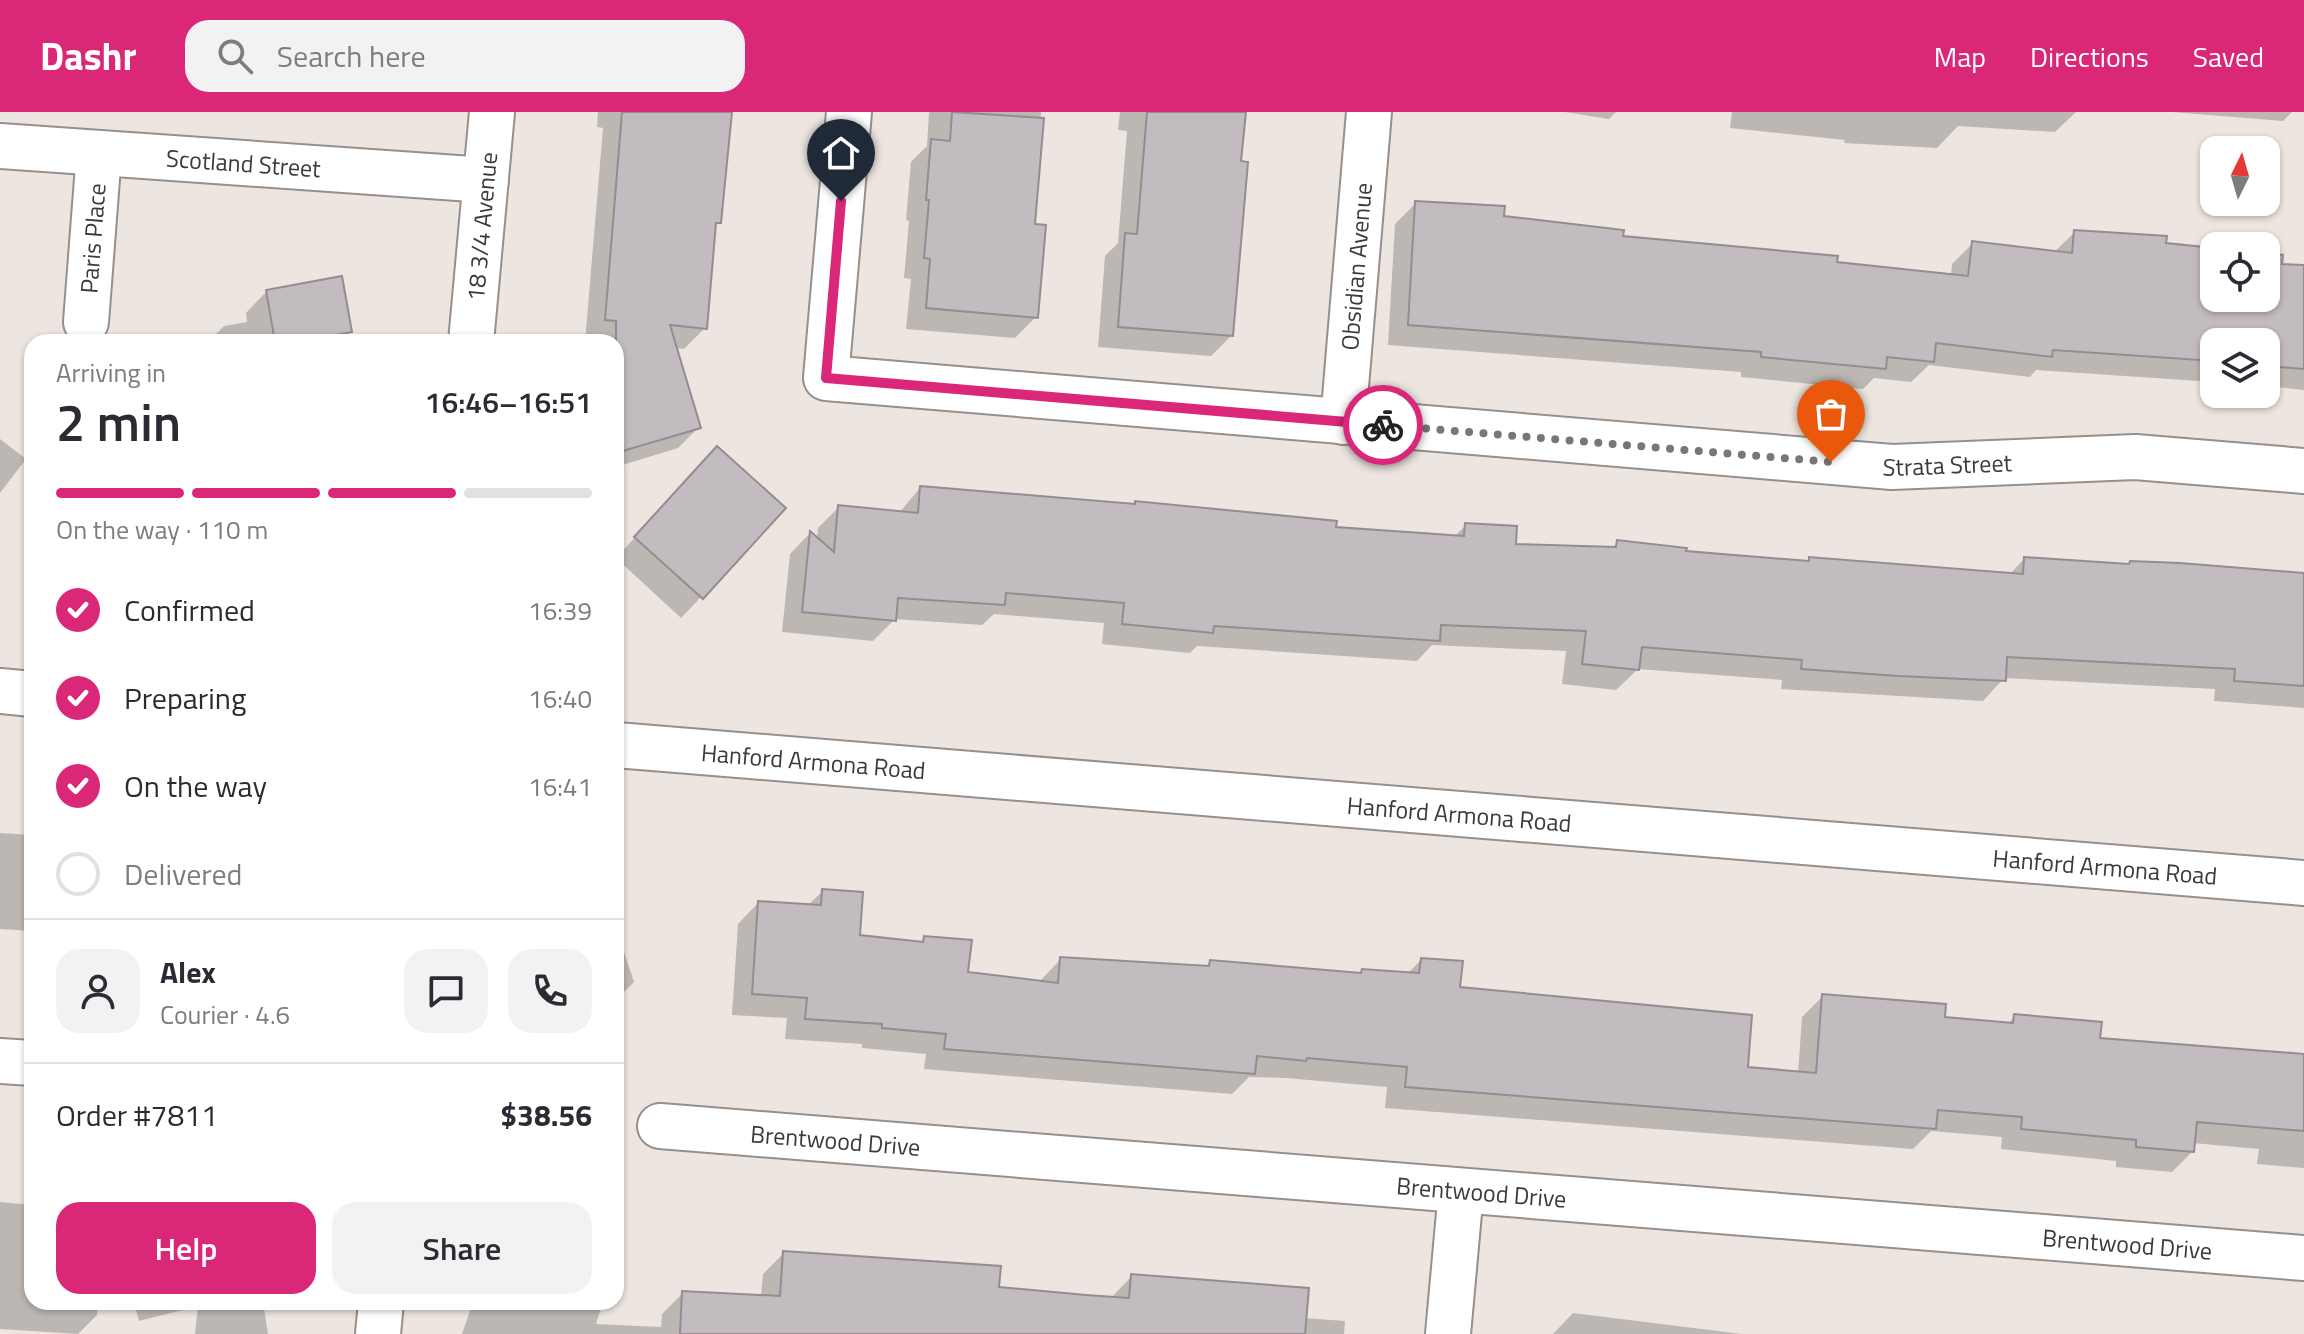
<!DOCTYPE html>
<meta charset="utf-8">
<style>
:root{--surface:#fff;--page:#f2f2f3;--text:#2b2b33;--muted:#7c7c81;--line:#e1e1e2;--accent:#db2777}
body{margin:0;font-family:"Titillium Web",sans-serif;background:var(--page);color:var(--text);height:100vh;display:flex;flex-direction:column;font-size:30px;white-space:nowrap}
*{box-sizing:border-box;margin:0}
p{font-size:26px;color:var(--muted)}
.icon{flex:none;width:44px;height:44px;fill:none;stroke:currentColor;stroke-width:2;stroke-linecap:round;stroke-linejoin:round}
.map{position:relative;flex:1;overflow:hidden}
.drawer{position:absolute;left:24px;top:222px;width:600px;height:976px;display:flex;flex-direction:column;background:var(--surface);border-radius:24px;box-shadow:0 2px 6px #0004}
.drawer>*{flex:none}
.needle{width:52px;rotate:5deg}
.controls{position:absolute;left:2200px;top:24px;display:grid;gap:16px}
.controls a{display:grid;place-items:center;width:80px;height:80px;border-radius:16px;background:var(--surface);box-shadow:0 2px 6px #0004;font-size:40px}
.pin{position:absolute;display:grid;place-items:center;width:68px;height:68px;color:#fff;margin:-82px -34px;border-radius:50% 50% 50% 0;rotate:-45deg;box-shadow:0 0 8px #0007}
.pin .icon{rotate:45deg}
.courier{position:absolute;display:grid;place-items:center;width:80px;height:80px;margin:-40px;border:6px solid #db2777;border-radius:50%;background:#fff;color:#222;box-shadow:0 2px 10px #0007}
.headline em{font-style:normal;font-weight:600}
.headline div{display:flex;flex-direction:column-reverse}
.headline{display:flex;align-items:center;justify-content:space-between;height:136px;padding:0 32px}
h1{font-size:52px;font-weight:600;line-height:60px}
.bar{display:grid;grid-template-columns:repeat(4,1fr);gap:12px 8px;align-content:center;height:96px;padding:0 32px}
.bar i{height:10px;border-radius:6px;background:var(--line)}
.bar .selected{background:var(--accent)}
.bar p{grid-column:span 4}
.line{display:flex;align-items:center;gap:20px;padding:0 32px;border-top:2px solid var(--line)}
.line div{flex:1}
.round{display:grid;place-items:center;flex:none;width:84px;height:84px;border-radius:24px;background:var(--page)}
ol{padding:0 32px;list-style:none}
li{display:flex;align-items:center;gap:24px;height:88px}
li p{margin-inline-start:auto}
li .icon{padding:8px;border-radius:50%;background:var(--accent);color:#fff;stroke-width:4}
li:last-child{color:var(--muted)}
li i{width:44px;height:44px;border:4px solid var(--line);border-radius:50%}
.action{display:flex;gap:16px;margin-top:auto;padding:16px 32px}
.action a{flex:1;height:92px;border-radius:24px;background:var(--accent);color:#fff;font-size:32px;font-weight:600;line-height:92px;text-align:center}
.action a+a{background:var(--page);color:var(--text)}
header{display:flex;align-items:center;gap:48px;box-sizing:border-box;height:112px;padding:0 40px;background:var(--accent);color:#fff}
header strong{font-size:38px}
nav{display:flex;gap:44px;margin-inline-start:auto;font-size:28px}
.search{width:560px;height:72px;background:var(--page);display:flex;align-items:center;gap:20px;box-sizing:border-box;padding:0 28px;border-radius:24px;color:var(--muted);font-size:30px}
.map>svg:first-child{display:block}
</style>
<header>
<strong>Dashr</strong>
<div class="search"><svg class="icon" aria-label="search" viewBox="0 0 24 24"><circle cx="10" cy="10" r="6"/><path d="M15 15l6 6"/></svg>Search here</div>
<nav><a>Map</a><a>Directions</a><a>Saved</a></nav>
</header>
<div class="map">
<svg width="2304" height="1222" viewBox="0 0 2304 1222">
<rect width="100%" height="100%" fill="#ece5e0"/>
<g fill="#0003">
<polygon points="598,0 733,0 729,5 719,110 713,116 705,216 684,237 675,236 699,315 678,336 616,355 616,230 585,230 603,16 597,15"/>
<polygon points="929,0 1041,0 1033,114 1036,205 1015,226 906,217 911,167 904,166 909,109 906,108 911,50 927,34"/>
<polygon points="1120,0 1245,0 1239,51 1232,223 1211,244 1098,235 1105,144 1118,131 1127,19 1118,18"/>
<polygon points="1565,0 1616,0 1609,7"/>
<polygon points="1732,0 2076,0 2055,20 1958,14 1937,36 1844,31 1845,28 1730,16"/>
<polygon points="2172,0 2292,0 2283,9"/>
<polygon points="1416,91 1621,126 1951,164 1952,152 1973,131 2053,141 2075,120 2214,138 2214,186 2266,186 2266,143 2280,153 2304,155 2304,278 2266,274 2266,230 2214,230 2214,270 2036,258 2030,265 1929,253 1911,270 1874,266 1863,277 1741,265 1741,260 1388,233 1395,112"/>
<polygon points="266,180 350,219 340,230 208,230 224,214 247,210 246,201"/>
<polygon points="0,327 26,347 0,381"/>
<polygon points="697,358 701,485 681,506 616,446"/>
<polygon points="920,376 1132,394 1136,391 1334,417 1454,425 1466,413 1514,433 1611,437 1618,430 1684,440 1806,451 1810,447 2009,463 2024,447 2304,463 2304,596 2214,589 2215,577 2004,566 1983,589 1781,577 1782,568 1638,557 1616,578 1562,572 1566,539 1432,533 1417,549 1197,534 1190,541 1102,532 1104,511 994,502 982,513 895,507 873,529 782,520 790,442 810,421 817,427 818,416 839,395 899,401"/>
<polygon points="0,721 32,723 32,819 0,817"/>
<polygon points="823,779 858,825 919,832 925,826 966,862 1039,870 1060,848 1205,855 1210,850 1358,863 1362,859 1407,862 1421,848 1458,877 1745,957 1798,962 1802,905 1823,884 1943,907 2007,912 2015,905 2098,928 2304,942 2304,1056 2257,1052 2259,1037 2193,1031 2193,1039 2172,1060 2116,1055 2116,1049 2001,1037 2002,1025 1931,1019 1913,1037 1385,996 1387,975 1286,966 1249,965 1232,982 924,957 926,942 862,936 862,932 785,927 787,906 732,903 738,812 758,791 807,794"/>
<polygon points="616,816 634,870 616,888"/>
<polygon points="0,1090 32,1093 32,1190 98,1190 97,1203 78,1222 0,1217"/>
<polygon points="784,1141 997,1177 1111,1186 1132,1164 1304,1206 1345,1209 1344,1222 462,1222 473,1190 603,1190 596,1212 661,1215 662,1202 683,1181 761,1185 763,1162"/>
<polygon points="134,1190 263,1190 268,1222 195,1222 198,1194 139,1209"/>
<polygon points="1573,1201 1742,1222 1553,1222"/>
</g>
<g fill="#c2bbbf" stroke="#948c90" stroke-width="2">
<polygon points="622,0 732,0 721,111 716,111 707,217 670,213 701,316 616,341 616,209 605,208"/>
<polygon points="952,0 1044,6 1035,112 1046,113 1038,206 926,196 930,147 924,146 929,88 926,88 931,27 950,29"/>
<polygon points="1147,0 1246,0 1241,49 1248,50 1233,224 1118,215 1125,121 1137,122"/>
<polygon points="1415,89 1505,94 1504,104 1624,118 1623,124 1838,144 1837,150 1968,164 1972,129 2072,141 2074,118 2167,124 2166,131 2214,136 2214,186 2266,186 2266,141 2283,143 2282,152 2304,153 2304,257 2266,254 2266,230 2214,230 2214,249 2053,238 2052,245 1936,231 1934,250 1887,245 1886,257 1761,245 1761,240 1408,213"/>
<polygon points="342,164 352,220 326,225 327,230 275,230 266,178"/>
<polygon points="717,334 786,396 703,487 634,425"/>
<polygon points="920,374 1135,392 1135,389 1337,409 1336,415 1464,424 1465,411 1517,414 1516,432 1616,435 1617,428 1687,436 1686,439 1809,449 1809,445 2023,462 2024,445 2129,452 2130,449 2180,451 2304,461 2304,574 2234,569 2235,557 2007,545 2006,569 1898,564 1801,557 1802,548 1642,535 1639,558 1582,552 1586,519 1441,513 1440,529 1214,514 1213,521 1122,512 1124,491 1006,481 1005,493 898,486 896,509 802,500 810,419 834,440 838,393 918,401"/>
<polygon points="822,777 863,780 860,823 923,830 924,824 972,828 968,860 1058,871 1060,845 1209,854 1210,848 1361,861 1362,857 1419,861 1421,846 1463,849 1460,875 1752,903 1748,955 1816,961 1822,882 1946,892 1945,905 2013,911 2014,902 2102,910 2100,926 2304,942 2304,1019 2197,1010 2194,1040 2136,1035 2136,1028 2021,1017 2022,1005 1938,998 1936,1017 1405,975 1407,955 1307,946 1306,949 1257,944 1255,962 944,937 946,922 882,916 882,912 805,907 807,886 752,882 758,789 821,793"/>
<polygon points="783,1139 1001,1154 999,1175 1086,1183 1129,1186 1131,1162 1309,1176 1305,1222 680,1222 682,1179 780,1184"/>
</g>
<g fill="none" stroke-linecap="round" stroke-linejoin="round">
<defs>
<g id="street">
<path id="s1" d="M849,0L826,266L1892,355L2135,345L2304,359"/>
<path id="s2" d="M0,34L486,68"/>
<path id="s3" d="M86,210L99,41"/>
<path id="s4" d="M471,230L492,0"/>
<path id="s5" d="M1343,310L1369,0"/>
<polyline points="0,949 32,951"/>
<path id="s6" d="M660,1014L2304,1146"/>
<polyline points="1448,1222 1461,1079"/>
</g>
<g id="secondary">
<polyline points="0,579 32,582"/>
<path id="s7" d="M616,633L2304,771"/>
<polyline points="378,1222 381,1190"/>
</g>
</defs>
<use href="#street" stroke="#968f8b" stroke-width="48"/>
<use href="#secondary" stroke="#968f8b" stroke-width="48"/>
<use href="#street" stroke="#fff" stroke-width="44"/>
<use href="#secondary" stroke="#fff" stroke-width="44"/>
</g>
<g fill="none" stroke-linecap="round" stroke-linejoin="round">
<polyline stroke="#7a7673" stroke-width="8" stroke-dasharray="0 14.4" points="1383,313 1831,350"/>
<polyline stroke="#db2777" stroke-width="10" points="841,89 826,266 1383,313"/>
</g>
<g text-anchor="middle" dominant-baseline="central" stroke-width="6" stroke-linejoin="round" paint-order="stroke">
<g font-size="24" fill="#3d3a38" stroke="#f9f2ed">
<text stroke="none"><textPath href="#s2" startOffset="244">Scotland Street</textPath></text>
<text stroke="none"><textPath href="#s4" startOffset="116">18 3/4 Avenue</textPath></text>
<text stroke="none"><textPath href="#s3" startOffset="84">Paris Place</textPath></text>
<text stroke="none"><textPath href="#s5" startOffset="156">Obsidian Avenue</textPath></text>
<text stroke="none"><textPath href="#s1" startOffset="1392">Strata Street</textPath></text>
<text stroke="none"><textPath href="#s7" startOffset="198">Hanford Armona Road</textPath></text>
<text stroke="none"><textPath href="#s7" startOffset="846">Hanford Armona Road</textPath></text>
<text stroke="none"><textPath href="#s7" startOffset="1494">Hanford Armona Road</textPath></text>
<text stroke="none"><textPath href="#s6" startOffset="176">Brentwood Drive</textPath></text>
<text stroke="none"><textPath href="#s6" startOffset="824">Brentwood Drive</textPath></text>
<text stroke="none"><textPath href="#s6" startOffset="1472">Brentwood Drive</textPath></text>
</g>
</g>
</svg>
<div class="controls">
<a><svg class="needle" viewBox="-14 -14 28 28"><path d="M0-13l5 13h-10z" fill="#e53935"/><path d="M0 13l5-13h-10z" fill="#7c7c81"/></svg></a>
<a><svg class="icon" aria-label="locate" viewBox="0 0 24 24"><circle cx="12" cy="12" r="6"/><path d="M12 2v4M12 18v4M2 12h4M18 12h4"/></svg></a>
<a><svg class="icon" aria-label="layers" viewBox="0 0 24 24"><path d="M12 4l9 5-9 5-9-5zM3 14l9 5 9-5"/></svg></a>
</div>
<div class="pin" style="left:1831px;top:350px;background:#ea580c"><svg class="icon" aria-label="bag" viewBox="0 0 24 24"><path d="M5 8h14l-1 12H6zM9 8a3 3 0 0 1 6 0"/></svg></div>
<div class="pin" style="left:841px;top:89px;background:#1f2937"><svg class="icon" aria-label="home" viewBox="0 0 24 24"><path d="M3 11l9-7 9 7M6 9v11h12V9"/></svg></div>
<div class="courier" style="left:1383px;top:313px"><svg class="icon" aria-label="bike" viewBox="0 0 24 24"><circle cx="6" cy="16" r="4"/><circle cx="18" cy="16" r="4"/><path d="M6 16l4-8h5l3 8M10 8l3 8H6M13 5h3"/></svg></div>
<section class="drawer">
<div class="headline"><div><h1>2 min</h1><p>Arriving in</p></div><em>16:46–16:51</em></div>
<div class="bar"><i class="selected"></i><i class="selected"></i><i class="selected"></i><i></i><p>On the way · 110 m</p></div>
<ol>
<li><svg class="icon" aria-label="check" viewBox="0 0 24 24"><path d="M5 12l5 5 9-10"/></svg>Confirmed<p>16:39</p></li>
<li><svg class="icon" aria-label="check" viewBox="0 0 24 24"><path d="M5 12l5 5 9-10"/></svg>Preparing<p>16:40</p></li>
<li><svg class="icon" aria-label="check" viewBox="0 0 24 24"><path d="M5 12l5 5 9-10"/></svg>On the way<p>16:41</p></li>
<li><i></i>Delivered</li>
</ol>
<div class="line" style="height:144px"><a class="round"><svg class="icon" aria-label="person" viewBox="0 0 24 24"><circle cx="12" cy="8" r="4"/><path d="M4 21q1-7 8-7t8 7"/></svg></a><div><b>Alex</b><p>Courier · 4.6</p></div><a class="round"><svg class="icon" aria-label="chat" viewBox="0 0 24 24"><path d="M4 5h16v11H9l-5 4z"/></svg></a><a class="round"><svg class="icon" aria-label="phone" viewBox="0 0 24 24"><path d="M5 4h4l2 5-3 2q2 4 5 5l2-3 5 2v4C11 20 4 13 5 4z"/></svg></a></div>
<div class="line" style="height:104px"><div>Order #7811</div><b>$38.56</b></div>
<div class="action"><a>Help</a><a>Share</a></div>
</section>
</div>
